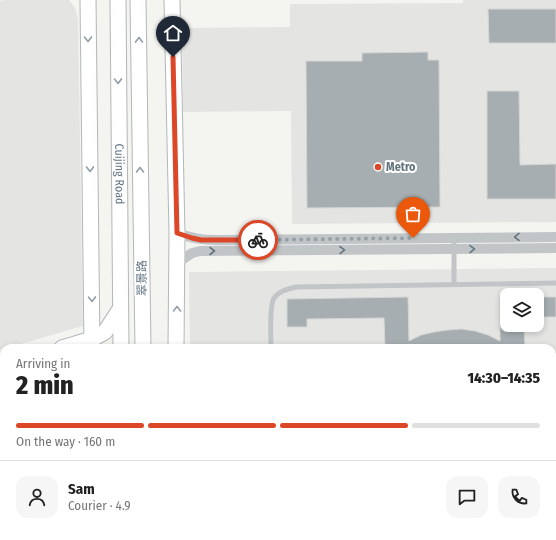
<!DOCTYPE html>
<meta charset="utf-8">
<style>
:root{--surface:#fff;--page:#f6f6f6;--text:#222;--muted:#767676;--line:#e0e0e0;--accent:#dc4728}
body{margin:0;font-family:"Fira Sans Condensed","Noto Sans SC",sans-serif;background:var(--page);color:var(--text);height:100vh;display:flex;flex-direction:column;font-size:15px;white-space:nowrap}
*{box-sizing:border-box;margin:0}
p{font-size:13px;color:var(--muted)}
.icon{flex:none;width:22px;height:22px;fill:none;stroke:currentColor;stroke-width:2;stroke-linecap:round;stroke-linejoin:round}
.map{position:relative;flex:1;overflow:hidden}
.side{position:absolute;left:0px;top:344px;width:556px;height:196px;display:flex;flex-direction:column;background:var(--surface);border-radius:12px 12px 0 0;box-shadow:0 2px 6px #0003}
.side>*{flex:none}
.buttons{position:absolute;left:500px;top:288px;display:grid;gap:8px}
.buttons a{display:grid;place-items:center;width:44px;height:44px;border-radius:8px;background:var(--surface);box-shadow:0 2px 6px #0003;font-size:20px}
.pin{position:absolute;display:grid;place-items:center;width:34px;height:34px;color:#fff;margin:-41px -17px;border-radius:50% 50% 50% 0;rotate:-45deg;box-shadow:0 0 4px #0007}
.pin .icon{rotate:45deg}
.courier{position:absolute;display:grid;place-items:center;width:40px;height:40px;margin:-20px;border:3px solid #dc4728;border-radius:50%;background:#fff;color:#222;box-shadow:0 1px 5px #0007}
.head em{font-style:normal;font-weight:800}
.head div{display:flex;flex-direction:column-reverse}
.head{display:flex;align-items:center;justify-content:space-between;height:68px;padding:0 16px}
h1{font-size:26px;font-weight:800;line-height:30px}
.bar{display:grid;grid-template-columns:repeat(4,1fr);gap:6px 4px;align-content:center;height:48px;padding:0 16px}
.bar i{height:5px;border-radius:3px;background:var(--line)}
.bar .on{background:var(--accent)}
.bar p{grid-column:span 4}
.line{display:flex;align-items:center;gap:10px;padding:0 16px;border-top:1px solid var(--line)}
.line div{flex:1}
.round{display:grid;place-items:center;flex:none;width:42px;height:42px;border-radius:12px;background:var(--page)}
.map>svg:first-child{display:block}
</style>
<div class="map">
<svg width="556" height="540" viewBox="0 0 556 540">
<rect width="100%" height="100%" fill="#f4f4f0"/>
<g fill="#e4e5e3" fill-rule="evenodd">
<polygon points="4,0 69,0 75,8 78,19 83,326 7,348 4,348 4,349 0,350 0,1"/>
<polygon points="463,0 556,0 556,222 292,224 291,111 183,112 182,28 290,27 290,4 463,3"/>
<path d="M556,268V540H168V536H552V348H190L189,272ZM507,295H537V325H507Z"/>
</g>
<g fill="#d5dbd1">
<polygon points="264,536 285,536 281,540 262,540"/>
<polygon points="367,536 399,536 399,540 370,540"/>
</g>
<g fill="#a6aeb2" stroke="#d5d5d3">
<polygon points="488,9 556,9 556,43 489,43"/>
<polygon points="428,52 428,60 439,60 440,207 307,208 306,61 362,61 362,53"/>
<polygon points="487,91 519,91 520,165 556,164 556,199 487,199"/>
<polygon points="408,297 409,341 421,335 434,332 448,330 461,329 475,331 488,335 500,341 500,297 507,297 507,325 524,325 525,348 385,348 384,318 307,319 307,327 287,327 287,299"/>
<rect x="537" y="297" width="19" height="20"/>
<rect x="552" y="355" width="4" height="20"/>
<polygon points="4,399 4,432 0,434 0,401"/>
<rect x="552" y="412" width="4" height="20"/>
<polygon points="0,436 1,438 4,437 4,473 0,474"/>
<rect x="552" y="470" width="4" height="20"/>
<polygon points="552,535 556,535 556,540 535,540 535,536"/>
<rect x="38" y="536" width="29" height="4"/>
</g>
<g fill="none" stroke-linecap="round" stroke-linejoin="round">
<defs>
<g id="secondary">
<polyline points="88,0 92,348"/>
<path id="s1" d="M118,0L121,348"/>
<polyline points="138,0 143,348"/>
<polyline points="172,0 177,233 176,348"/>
<polyline points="62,348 92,339 105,332 120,309"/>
<polyline points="0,366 4,365"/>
<polyline points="0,377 4,376"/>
<polyline points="124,536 124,540"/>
<polyline points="145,536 145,540"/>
</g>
</defs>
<use href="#secondary" stroke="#b2b7ba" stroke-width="17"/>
<g stroke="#c2c5c8" stroke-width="5">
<polyline points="454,238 454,284"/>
<path d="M271,348C271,337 269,306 274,298C279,291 288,289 296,287L556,283"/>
</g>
<g stroke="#c2c5c8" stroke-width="10">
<path d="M177,233C192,238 201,240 216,240L556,237"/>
<polyline points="177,263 192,253 200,251 556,248"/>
</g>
<use href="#secondary" stroke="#fff" stroke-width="15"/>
</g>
<defs><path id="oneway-chevron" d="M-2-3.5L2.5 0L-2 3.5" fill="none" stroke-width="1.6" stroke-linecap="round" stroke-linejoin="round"/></defs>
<g stroke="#929ea6">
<use href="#oneway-chevron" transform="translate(88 39) rotate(89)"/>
<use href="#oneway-chevron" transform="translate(139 40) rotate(-91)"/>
<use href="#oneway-chevron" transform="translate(118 81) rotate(89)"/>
<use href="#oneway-chevron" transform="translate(90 169) rotate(89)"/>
<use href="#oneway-chevron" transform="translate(140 170) rotate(-91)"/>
<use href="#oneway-chevron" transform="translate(92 299) rotate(89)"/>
<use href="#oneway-chevron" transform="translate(177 309) rotate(-90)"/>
</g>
<g stroke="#647580">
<use href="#oneway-chevron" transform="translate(517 237) rotate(179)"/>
<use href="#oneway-chevron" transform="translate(472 249) rotate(-1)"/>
<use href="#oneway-chevron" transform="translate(342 250) rotate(-1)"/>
<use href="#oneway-chevron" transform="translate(212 251)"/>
</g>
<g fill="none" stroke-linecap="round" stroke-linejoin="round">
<polyline stroke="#96a1a7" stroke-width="4" stroke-dasharray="0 7.2" points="258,240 413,238"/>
<polyline stroke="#dc4728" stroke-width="5" points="173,57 177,233 192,238 201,240 258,240"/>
</g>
<circle fill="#dc4728" stroke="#fff" stroke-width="1.5" cx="378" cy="167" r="4"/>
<g text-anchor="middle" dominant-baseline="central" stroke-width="4" stroke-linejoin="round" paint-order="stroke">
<g font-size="12" font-weight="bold" fill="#647580" stroke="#fff" text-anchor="start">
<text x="386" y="167">Metro</text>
</g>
<g font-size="12" fill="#647580" stroke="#fff">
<text stroke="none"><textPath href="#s1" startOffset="174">Cuijing Road</textPath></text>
<text transform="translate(142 278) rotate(-91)">翠景路</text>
</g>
</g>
</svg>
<div class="buttons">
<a><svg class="icon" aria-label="layers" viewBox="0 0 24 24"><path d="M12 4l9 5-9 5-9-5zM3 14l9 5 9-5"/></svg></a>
</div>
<div class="pin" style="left:413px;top:238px;background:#ea580c"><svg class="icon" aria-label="bag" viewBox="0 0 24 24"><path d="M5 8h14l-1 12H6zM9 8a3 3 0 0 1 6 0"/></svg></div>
<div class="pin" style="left:173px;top:57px;background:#1f2937"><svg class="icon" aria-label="home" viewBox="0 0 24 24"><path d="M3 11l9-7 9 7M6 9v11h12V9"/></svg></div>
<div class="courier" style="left:258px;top:240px"><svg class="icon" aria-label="bike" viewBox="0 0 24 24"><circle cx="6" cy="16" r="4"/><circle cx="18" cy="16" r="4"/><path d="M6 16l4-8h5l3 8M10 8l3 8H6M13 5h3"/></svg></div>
<section class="side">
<div class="head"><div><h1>2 min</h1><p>Arriving in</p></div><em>14:30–14:35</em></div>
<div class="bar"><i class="on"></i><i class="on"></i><i class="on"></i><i></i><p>On the way · 160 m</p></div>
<div class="line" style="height:72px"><a class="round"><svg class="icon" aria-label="person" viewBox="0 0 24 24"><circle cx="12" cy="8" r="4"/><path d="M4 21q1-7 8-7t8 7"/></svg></a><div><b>Sam</b><p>Courier · 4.9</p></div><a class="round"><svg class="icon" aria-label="chat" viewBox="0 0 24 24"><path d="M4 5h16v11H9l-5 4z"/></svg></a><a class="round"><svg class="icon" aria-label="phone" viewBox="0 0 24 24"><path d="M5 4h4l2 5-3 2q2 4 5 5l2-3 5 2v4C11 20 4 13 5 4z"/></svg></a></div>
</section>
</div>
